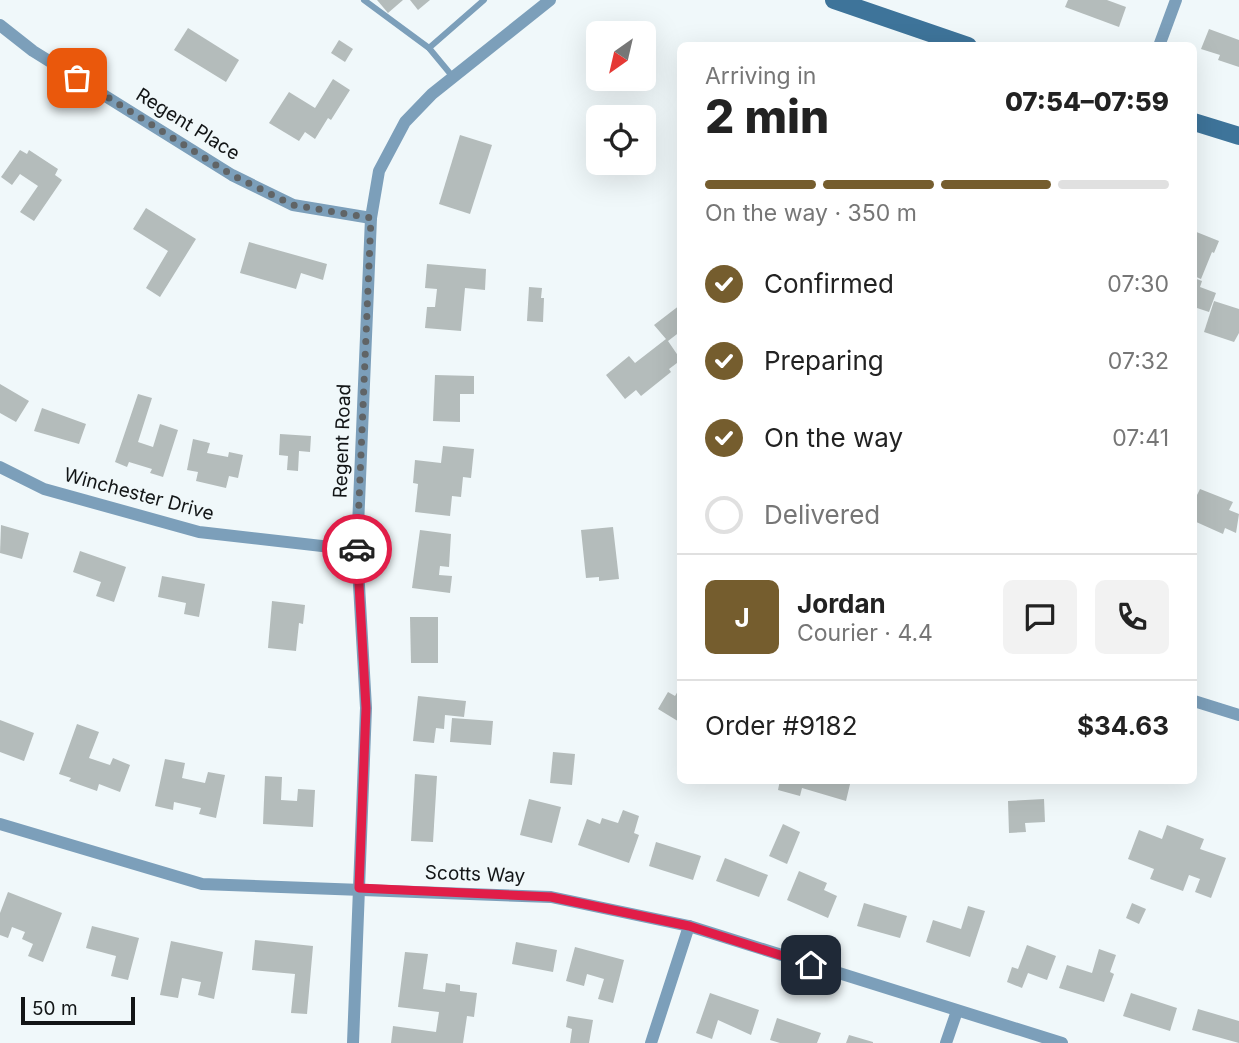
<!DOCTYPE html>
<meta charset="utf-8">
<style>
:root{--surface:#fff;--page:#f2f2f2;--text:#222;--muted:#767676;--line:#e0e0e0;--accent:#755d2e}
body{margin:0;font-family:Inter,sans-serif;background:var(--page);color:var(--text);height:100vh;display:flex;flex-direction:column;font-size:26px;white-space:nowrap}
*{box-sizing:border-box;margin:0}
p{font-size:23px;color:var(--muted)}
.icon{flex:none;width:38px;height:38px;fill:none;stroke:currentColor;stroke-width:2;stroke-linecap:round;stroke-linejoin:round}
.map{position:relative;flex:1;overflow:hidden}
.panel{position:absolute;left:677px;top:42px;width:520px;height:742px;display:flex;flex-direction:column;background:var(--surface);border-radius:10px;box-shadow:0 7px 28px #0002}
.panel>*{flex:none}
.needle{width:46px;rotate:214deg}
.fabs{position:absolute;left:586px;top:21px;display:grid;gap:14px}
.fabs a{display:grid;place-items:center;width:70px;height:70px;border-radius:10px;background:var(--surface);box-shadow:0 7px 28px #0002;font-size:35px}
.scale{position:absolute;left:21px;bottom:18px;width:114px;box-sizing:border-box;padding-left:7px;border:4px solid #121516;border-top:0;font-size:19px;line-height:24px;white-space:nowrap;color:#121516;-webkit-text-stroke:5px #f0f8fa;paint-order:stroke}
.pin{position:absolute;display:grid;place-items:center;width:60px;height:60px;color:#fff;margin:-30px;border-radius:14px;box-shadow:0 4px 10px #0006}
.courier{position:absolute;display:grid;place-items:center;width:70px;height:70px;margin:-35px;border:5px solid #e11d48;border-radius:50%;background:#fff;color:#222;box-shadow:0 2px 9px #0007}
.head em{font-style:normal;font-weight:800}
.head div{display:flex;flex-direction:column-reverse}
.head{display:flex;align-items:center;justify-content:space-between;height:119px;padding:0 28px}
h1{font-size:46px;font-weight:800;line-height:52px}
.bar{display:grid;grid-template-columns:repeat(4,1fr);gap:10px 7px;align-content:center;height:84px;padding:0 28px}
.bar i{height:9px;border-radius:5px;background:var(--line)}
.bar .current{background:var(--accent)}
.bar p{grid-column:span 4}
.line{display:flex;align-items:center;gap:18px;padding:0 28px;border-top:2px solid var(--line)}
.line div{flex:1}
.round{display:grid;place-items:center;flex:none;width:74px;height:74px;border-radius:10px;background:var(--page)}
ol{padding:0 28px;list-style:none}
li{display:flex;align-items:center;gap:21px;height:77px}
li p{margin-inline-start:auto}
li .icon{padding:7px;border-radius:50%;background:var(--accent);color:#fff;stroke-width:4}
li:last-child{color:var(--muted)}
li i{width:38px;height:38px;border:4px solid var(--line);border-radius:50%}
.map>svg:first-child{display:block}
</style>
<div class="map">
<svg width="1239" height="1043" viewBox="0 0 1239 1043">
<rect width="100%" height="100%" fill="#f0f8fa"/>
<g fill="#b4bcbb">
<polygon points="377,0 403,0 388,13"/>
<polygon points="410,0 430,0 418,10"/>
<polygon points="1068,0 1107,0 1126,7 1119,27 1065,7"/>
<polygon points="188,28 239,60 226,82 174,50"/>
<polygon points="1209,29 1239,40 1239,67 1218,60 1220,55 1201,49"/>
<polygon points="339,40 353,49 345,62 331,53"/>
<polygon points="333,79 350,90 331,120 328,118 315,139 305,132 299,141 269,123 289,92 315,108"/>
<polygon points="460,135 492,145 470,214 439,204"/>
<polygon points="20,150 27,154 29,150 58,169 55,175 62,180 34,221 20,212 38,186 20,174 12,185 1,177"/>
<polygon points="146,208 196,239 160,297 146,288 168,251 133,229"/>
<polygon points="1194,231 1219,241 1214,253 1212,252 1201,279 1194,276"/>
<polygon points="249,242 327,264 323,280 301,273 296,289 240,273"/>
<polygon points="427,264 486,269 485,290 465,288 461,331 425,328 427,307 435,307 437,289 425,288"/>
<polygon points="1194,278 1202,281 1200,287 1216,293 1209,312 1194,307"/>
<polygon points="529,287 542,288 541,298 544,298 543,322 527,321"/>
<polygon points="1214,301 1239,309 1239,333 1234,342 1204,332"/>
<polygon points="680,305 681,331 668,341 681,360 669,369 671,372 641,396 636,390 625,399 606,375 629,356 635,363 666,339 654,325"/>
<polygon points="435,375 474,376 474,394 460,394 460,422 433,421"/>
<polygon points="0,384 29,401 16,422 0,413"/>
<polygon points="138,394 152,398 138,442 153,447 160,424 178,430 163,477 150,473 152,469 129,462 127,467 115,462"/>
<polygon points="42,408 86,424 79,444 34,431"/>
<polygon points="280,434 311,436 310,452 299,451 298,471 287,470 288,456 279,455"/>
<polygon points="193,439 210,443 207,453 228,457 229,452 243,455 238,478 229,476 226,488 196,481 198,472 187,470"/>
<polygon points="443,446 474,449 471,478 463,477 461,497 452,496 450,516 415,512 418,484 413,483 415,460 441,463"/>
<polygon points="1200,489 1233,502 1229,510 1239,514 1236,533 1225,528 1223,534 1194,521 1194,501"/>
<polygon points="1,525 29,533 22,559 0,553"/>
<polygon points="613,527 619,579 599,581 599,577 586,578 581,530"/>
<polygon points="420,530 451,534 449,567 440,566 439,575 452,576 450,593 412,588"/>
<polygon points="80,551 126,567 114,602 96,596 101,582 73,572"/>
<polygon points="162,576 205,584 199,617 184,614 186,603 158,597"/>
<polygon points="272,601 305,605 303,624 299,623 296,651 268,648"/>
<polygon points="410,617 438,617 438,663 411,663"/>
<polygon points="681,686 681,723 658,709 668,692 675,696"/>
<polygon points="418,696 466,701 464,717 445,715 444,729 436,728 434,743 413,741"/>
<polygon points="452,718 493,721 491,745 450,742"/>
<polygon points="0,720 34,733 24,761 0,752"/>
<polygon points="77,724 99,732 89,758 110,765 113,758 130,765 120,792 99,784 97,791 69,781 71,778 59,774"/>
<polygon points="553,752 575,754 572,785 550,783"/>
<polygon points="165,759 185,763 182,778 205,783 208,772 225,775 216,818 199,814 201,808 174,802 173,810 155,806"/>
<polygon points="415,774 437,776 433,842 411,841"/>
<polygon points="265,776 282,777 281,800 297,801 298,789 315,790 313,827 263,824"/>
<polygon points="780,780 851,780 846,801 802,788 800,796 778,790"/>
<polygon points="529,799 561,807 552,843 520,835"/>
<polygon points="1044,799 1045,822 1025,823 1026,832 1009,833 1008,801"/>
<polygon points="623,810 639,816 634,833 639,835 629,863 578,845 587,819 600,824 602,818 618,823"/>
<polygon points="783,824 800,832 787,864 769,856"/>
<polygon points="1167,825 1204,839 1200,849 1226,858 1211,898 1195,892 1200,879 1189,875 1183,891 1150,879 1154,869 1128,859 1139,830 1162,839"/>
<polygon points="656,842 701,856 693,880 649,866"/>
<polygon points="725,858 768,875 759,897 716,881"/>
<polygon points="799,871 827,883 824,890 837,896 828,918 787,900"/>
<polygon points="8,892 62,913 43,962 28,956 33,944 22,939 25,932 12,927 8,938 0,935 0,913"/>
<polygon points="864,903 907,916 900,938 857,926"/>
<polygon points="1132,903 1146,909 1139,924 1126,918"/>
<polygon points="968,906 985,911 970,957 926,942 933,920 961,929"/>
<polygon points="92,926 139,938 128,980 111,976 116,956 86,948"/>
<polygon points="255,940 313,946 307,1014 291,1013 295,974 252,970"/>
<polygon points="171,941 223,952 214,999 198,995 201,982 182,978 178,998 160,995"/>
<polygon points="516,942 557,950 553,972 512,964"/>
<polygon points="1027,945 1056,956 1047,980 1028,973 1022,988 1007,982 1012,967 1018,969"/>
<polygon points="575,947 624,960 613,1003 598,999 604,979 587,974 584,986 566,981"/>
<polygon points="1099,949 1116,955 1110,972 1114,974 1104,1002 1059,988 1067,965 1092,973"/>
<polygon points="405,952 428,954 423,989 445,992 446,983 460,985 460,991 477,993 474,1017 467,1016 463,1043 391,1043 393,1026 436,1032 439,1012 398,1007"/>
<polygon points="710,993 759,1010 751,1035 718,1020 712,1039 696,1033"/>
<polygon points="1131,993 1177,1008 1170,1031 1123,1016"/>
<polygon points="1198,1009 1239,1021 1239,1043 1192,1030"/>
<polygon points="568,1016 593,1020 589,1043 570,1043 572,1029 566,1027"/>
<polygon points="777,1018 821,1033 817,1043 780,1043 770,1040"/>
<polygon points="849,1035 873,1042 873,1043 846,1043"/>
</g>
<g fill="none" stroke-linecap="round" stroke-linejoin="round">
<g stroke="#7c9fba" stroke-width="6">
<polyline points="364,0 429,48 453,77"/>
<polyline points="429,48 484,0"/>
</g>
<g stroke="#7c9fba" stroke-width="12">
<polyline points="0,25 33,51 232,175 293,205 371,218"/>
<polyline points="1159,46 1176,0"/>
<polyline points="0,467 44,489 199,532 357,550"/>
<polyline points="1194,701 1239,715"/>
<polyline points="0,824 202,884 551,897 689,926 1062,1043"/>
<polyline points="353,1043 366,708 357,550 371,218 379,171 405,122 432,94 550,0"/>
<polyline points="651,1043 689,926"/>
<polyline points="946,1043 957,1011"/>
</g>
<g stroke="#3e749a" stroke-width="18">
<polyline points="834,0 968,46"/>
<polyline points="1194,122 1239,136"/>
</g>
</g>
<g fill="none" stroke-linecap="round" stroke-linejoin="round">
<polyline stroke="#606466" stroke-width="7" stroke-dasharray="0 12.6" points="77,78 232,175 293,205 371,218 357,549"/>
<polyline stroke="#e11d48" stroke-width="9" points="357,549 366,708 359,888 551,897 689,926 811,965"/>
</g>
<g text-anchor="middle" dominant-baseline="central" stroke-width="5" stroke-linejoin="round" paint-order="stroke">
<g font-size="19" fill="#121516" stroke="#f0f8fa">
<text transform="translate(188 124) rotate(32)">Regent Place</text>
<text transform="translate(342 441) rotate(-88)">Regent Road</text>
<text transform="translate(139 494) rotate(15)">Winchester Drive</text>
<text transform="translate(475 874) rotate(2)">Scotts Way</text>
</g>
</g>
</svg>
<div class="fabs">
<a><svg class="needle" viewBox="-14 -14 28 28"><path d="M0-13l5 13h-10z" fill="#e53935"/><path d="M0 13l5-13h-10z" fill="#767676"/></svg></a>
<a><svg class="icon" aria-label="locate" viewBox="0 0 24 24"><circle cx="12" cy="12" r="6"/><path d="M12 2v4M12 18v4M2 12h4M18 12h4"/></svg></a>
</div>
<div class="scale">50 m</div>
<div class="pin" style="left:77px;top:78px;background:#ea580c"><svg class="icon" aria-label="bag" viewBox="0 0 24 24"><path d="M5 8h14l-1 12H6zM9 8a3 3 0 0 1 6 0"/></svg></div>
<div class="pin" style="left:811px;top:965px;background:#1f2937"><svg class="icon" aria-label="home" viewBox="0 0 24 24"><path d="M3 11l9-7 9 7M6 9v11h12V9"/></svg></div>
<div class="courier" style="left:357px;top:549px"><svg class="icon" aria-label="car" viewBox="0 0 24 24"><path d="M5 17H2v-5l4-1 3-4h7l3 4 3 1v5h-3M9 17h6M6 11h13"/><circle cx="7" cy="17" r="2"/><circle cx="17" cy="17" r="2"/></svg></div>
<section class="panel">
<div class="head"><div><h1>2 min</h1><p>Arriving in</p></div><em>07:54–07:59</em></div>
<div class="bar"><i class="current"></i><i class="current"></i><i class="current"></i><i></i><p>On the way · 350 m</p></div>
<ol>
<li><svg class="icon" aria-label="check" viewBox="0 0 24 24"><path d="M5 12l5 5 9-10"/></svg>Confirmed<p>07:30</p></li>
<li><svg class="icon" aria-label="check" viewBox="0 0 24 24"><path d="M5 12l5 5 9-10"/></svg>Preparing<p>07:32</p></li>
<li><svg class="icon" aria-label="check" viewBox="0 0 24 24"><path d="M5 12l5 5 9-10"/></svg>On the way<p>07:41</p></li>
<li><i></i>Delivered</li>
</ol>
<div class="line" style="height:126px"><b class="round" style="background:var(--accent);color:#fff">J</b><div><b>Jordan</b><p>Courier · 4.4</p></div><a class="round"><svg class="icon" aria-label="chat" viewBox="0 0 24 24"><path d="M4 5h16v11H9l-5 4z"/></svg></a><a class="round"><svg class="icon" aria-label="phone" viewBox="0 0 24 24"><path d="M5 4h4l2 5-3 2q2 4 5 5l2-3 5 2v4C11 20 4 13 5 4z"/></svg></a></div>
<div class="line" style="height:91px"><div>Order #9182</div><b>$34.63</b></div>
</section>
</div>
